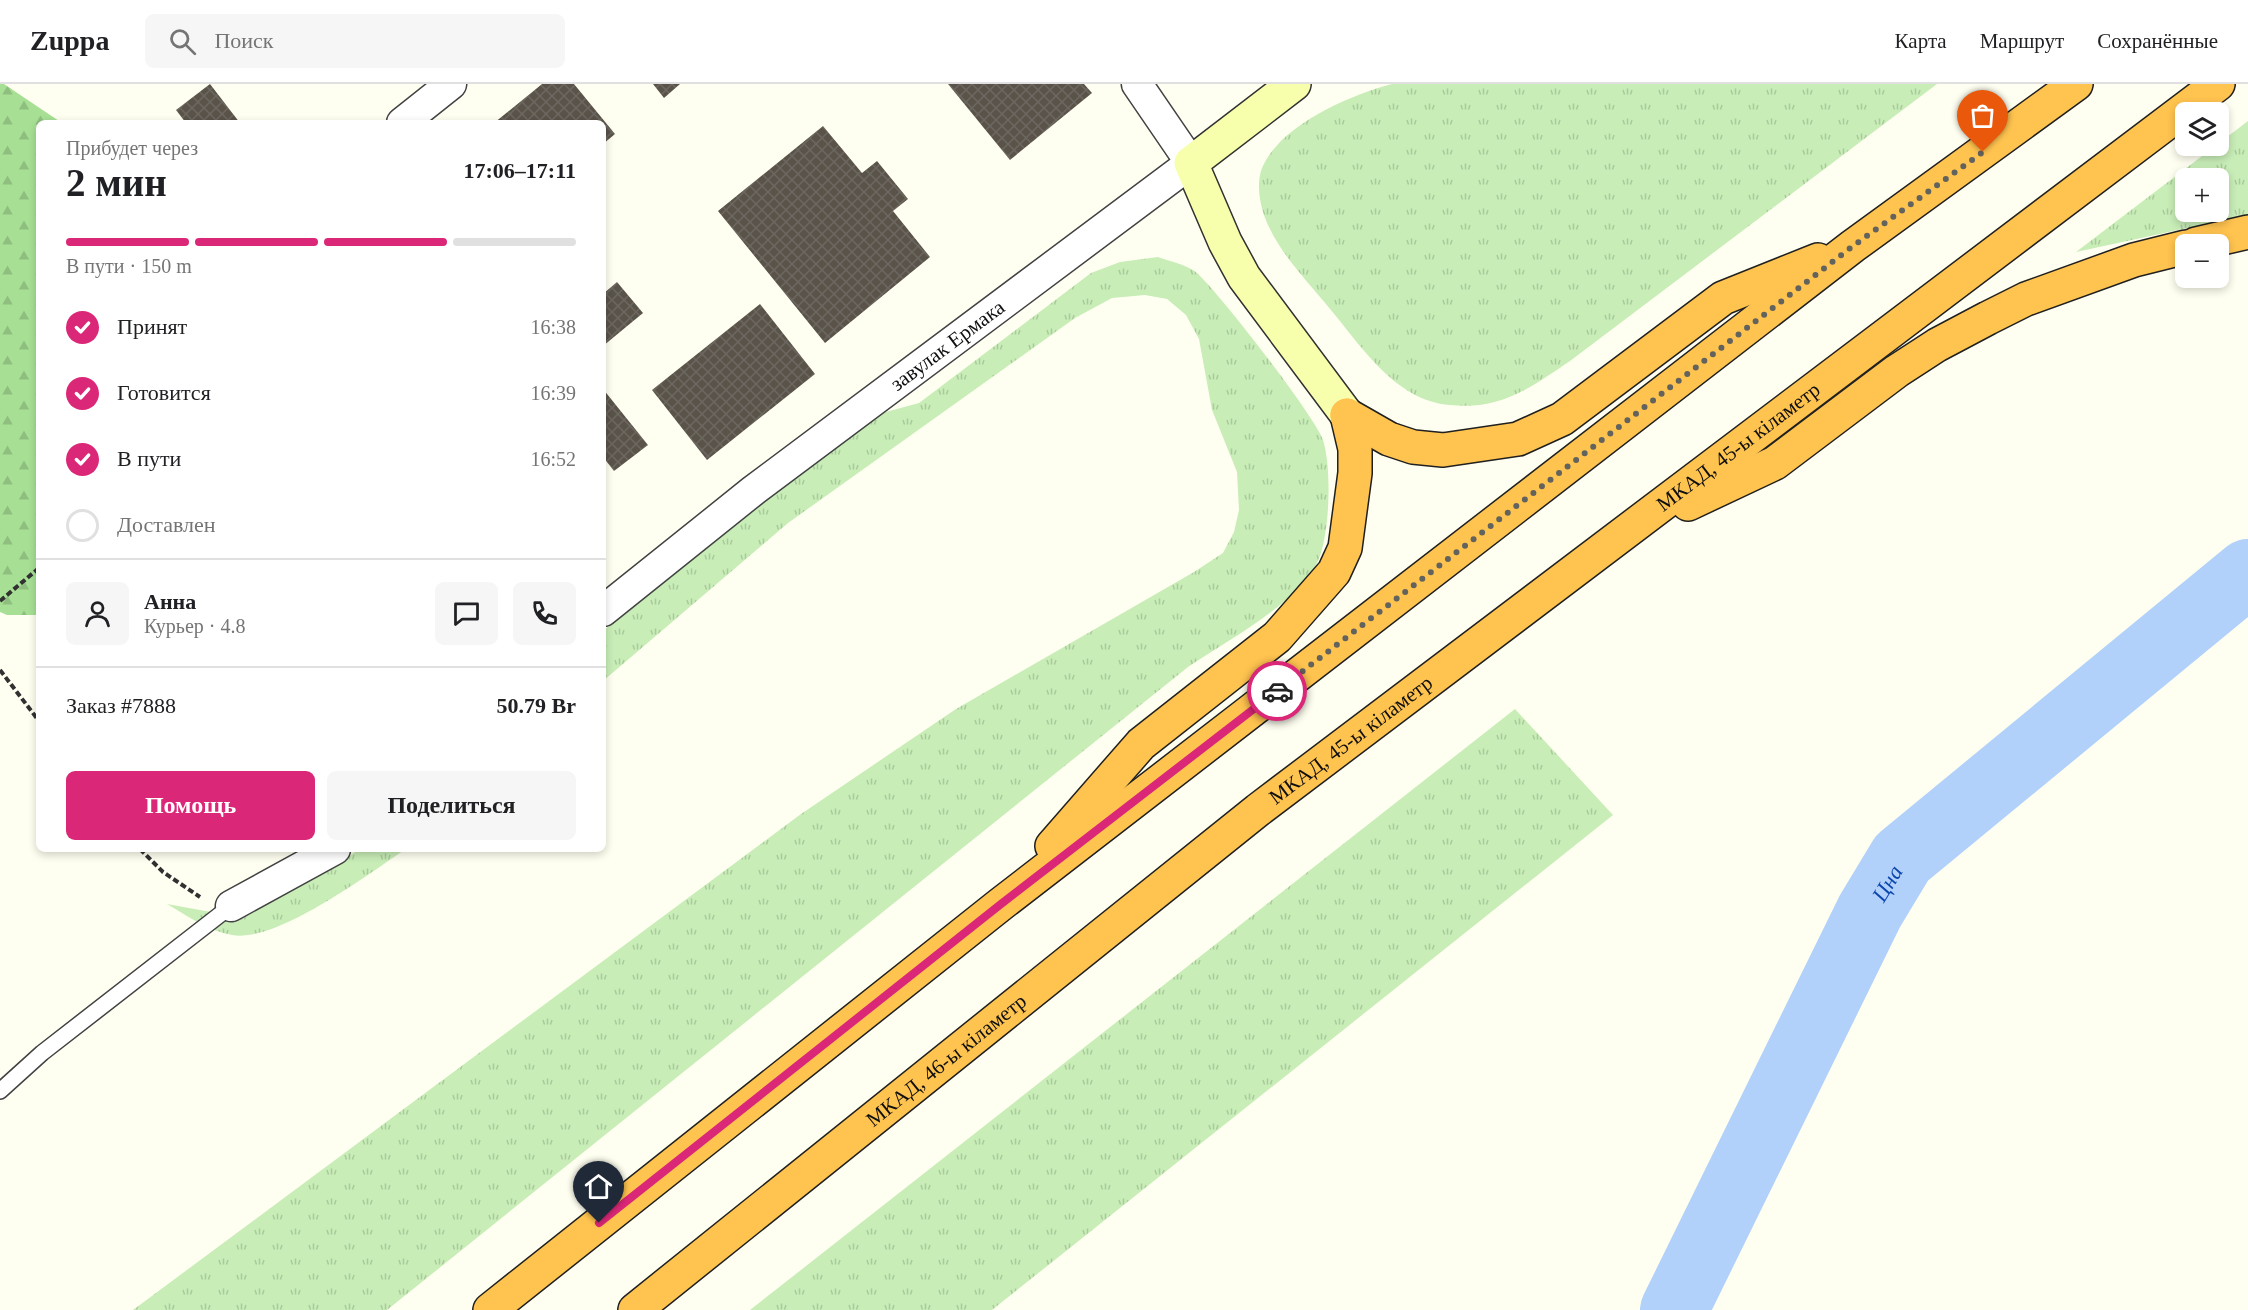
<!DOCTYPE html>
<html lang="ru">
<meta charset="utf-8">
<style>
:root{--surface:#fff;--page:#f6f6f6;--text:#202124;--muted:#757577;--line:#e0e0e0;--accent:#db2777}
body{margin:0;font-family:"Times New Roman",serif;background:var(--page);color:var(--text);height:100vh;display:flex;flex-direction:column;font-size:22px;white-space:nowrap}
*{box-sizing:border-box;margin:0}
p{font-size:20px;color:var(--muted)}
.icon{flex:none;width:33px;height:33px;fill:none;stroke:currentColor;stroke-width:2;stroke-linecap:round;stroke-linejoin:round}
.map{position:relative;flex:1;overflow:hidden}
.details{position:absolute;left:36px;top:36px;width:570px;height:732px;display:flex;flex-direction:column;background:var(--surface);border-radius:9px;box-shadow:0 3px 9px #0003}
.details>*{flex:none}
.controls{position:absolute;left:2175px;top:18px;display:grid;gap:12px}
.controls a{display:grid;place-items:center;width:54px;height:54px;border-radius:9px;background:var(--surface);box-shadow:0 3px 9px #0003;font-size:30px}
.pin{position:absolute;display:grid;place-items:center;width:51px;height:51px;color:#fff;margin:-62px -26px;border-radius:50% 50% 50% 0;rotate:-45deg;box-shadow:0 0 6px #0007}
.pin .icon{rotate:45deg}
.courier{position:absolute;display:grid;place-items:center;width:60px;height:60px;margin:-30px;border:4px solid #db2777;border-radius:50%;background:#fff;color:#222;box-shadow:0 2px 8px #0007}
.headline em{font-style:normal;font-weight:700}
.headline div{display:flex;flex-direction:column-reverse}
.headline{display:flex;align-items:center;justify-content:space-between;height:102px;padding:0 30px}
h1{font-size:39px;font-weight:700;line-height:45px}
.bar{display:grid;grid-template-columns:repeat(4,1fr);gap:9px 6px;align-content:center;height:72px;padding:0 30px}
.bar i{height:8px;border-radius:4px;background:var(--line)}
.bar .current{background:var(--accent)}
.bar p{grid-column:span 4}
.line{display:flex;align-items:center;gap:15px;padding:0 30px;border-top:2px solid var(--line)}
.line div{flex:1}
.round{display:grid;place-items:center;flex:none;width:63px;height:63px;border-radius:9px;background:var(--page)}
ol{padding:0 30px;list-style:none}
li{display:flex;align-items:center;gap:18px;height:66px}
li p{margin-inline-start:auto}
li .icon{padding:6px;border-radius:50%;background:var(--accent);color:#fff;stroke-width:4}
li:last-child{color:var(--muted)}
li i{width:33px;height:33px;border:3px solid var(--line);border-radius:50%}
.primary-button{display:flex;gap:12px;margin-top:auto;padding:12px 30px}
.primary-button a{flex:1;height:69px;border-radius:9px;background:var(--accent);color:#fff;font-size:24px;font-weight:700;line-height:69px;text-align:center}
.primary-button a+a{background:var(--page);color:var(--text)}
header{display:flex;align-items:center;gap:36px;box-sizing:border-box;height:84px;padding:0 30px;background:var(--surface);border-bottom:2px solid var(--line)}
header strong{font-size:28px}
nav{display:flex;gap:33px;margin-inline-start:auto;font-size:21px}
.search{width:420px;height:54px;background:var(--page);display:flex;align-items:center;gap:15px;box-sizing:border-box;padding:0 21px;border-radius:9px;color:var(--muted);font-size:22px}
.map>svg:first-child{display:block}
</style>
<header>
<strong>Zuppa</strong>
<div class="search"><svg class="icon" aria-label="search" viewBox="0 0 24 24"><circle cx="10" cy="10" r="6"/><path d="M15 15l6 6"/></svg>Поиск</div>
<nav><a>Карта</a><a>Маршрут</a><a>Сохранённые</a></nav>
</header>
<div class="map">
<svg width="2248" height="1226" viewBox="0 0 2248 1226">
<defs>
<pattern id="grass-tufts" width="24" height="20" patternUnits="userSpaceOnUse" patternTransform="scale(1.5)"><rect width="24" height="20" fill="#c8edb7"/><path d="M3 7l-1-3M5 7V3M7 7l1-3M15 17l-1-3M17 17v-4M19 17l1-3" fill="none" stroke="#abca9c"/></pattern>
<pattern id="forest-firs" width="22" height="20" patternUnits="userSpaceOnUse" patternTransform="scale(1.5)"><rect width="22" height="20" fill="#a7e095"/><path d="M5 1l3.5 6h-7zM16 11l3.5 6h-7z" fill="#8fbf7f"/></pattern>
<pattern id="building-cross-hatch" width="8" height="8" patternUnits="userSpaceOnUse" patternTransform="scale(1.5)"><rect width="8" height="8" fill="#59534a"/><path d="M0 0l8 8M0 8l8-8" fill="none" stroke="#6c6760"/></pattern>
</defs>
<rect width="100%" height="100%" fill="#fffff1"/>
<g fill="url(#grass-tufts)" fill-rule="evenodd">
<path d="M1392,0H1937L1570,277C1530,304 1501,326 1450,321C1396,317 1362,263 1330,225C1310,200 1284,174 1270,145C1261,128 1255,102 1262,84C1280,41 1350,11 1392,0Z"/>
<path d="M2248,37V131L2076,168ZM2218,94V128H2186V94Z"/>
<path d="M1158,173C1169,177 1183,180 1193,186C1210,196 1317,335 1323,356C1332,384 1330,450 1318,477C1299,519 1226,557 1188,583L387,1226H133L801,730L956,625L1194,488L1223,469L1234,448L1239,426L1237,388L1212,326L1199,255L1186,231L1167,215L1145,211L1112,214L1075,234L788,439L603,597V547L743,432L882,329L919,319L1091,189L1120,178Z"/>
<polygon points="1515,625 1613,731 992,1226 750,1226"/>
<path d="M360,765H406C368,790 277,859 232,851C209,847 187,832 167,820L222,830L330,784Z"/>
</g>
<polygon fill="url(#forest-firs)" points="0,0 4,0 62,39 39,39 39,531 7,531 0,528"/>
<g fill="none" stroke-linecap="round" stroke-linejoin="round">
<path stroke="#b1d1fb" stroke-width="68" id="s1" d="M1674,1226L1870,827L1902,774L2248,489"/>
</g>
<g fill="url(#building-cross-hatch)">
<polygon points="210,0 240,39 186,39 176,26"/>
<polygon points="542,0 574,0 615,50 603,60 603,39 494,39"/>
<polygon points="653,0 680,0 664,14"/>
<polygon points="948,0 1084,0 1092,9 1010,76"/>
<polygon points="823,42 862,89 877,77 908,115 893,127 930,173 825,259 718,127"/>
<polygon points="617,198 643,229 603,262 603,210"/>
<polygon points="760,220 815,290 707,376 652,306"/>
<polygon points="603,305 648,361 614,387 603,373"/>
</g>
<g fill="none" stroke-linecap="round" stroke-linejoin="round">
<defs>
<polyline id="lane" points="0,1007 42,969 231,822"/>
<g id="street">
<polyline points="402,39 451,0"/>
<path id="s2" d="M603,527L754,406L1191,79L1137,0"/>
<polyline points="231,822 335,765"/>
</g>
<polyline id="secondary" points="1294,0 1191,79 1225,158 1244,193 1347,331"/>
<g id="highway">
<polyline points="2196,160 2248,148"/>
<polyline points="1347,331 1389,355 1413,363 1443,366 1518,355 1562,335 1723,214 1818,176"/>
<polyline points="1688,420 1775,379 1897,287 1937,261 1988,234 2026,215 2134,176 2186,163"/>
<polyline points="1052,762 1141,660 1277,553 1334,488 1345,464 1355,389 1355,365 1347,331"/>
<polyline points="490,1226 1001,820 1853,162 2076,0"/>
<path id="s3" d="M635,1226L1258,726L2218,0"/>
</g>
</defs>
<use href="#lane" stroke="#424242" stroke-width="18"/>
<use href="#street" stroke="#424242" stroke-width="33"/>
<use href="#secondary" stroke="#313131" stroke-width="36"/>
<use href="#highway" stroke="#202020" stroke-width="36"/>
<g stroke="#313131" stroke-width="4" stroke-dasharray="6 3" stroke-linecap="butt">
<polyline points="0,517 39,484"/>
<polyline points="0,586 39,637"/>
<polyline points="140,765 163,788 200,813"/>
</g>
<use href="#lane" stroke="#fff" stroke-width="15"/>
<use href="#street" stroke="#fff" stroke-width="30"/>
<use href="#secondary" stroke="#f7ffac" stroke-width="33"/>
<use href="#highway" stroke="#ffc34f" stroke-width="33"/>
</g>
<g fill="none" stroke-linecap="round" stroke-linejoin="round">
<polyline stroke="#63635e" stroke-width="6" stroke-dasharray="0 10.8" points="1277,607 1853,162 1983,68"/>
<polyline stroke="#db2777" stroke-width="8" points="599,1139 1001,820 1277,607"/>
</g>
<g text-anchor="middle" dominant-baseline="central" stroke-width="6" stroke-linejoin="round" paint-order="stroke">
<g font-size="21" fill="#0f0f0f" stroke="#fff">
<text stroke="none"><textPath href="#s2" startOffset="435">завулак Ермака</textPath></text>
<text stroke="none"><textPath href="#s3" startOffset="1401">МКАД, 45-ы кіламетр</textPath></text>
<text stroke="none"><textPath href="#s3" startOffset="915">МКАД, 45-ы кіламетр</textPath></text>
<text stroke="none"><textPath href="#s3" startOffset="399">МКАД, 46-ы кіламетр</textPath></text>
</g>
<g font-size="22" font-style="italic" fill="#0d46ad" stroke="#fff">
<text stroke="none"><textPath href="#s1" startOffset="477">Цна</textPath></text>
</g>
</g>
</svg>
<div class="controls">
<a><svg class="icon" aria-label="layers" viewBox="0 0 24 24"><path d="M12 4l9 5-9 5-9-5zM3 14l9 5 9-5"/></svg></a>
<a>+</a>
<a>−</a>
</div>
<div class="pin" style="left:1983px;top:68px;background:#ea580c"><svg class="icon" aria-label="bag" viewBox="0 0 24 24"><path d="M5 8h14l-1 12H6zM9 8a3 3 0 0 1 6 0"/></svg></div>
<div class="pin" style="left:599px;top:1139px;background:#1f2937"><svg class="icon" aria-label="home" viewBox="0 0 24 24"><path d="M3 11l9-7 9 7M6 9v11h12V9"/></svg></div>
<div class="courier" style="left:1277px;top:607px"><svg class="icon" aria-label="car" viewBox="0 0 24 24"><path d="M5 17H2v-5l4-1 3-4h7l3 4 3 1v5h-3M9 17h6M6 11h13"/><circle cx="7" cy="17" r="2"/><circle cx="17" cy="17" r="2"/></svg></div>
<section class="details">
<div class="headline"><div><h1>2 мин</h1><p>Прибудет через</p></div><em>17:06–17:11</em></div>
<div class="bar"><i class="current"></i><i class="current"></i><i class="current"></i><i></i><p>В пути · 150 m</p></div>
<ol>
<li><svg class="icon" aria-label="check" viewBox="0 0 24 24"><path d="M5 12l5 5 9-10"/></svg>Принят<p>16:38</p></li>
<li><svg class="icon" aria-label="check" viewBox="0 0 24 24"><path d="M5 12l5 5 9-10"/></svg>Готовится<p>16:39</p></li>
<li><svg class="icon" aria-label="check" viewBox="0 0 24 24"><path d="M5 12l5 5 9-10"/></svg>В пути<p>16:52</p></li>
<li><i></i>Доставлен</li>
</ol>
<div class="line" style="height:108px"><a class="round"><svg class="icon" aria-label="person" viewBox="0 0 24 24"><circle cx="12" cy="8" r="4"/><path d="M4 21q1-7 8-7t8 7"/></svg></a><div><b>Анна</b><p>Курьер · 4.8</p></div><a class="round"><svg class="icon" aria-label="chat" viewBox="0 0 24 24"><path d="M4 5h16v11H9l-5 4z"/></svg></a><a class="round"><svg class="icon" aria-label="phone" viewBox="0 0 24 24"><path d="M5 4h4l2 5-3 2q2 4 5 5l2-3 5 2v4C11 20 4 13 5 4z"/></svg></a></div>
<div class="line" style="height:78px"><div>Заказ #7888</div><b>50.79 Br</b></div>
<div class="primary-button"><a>Помощь</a><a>Поделиться</a></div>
</section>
</div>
